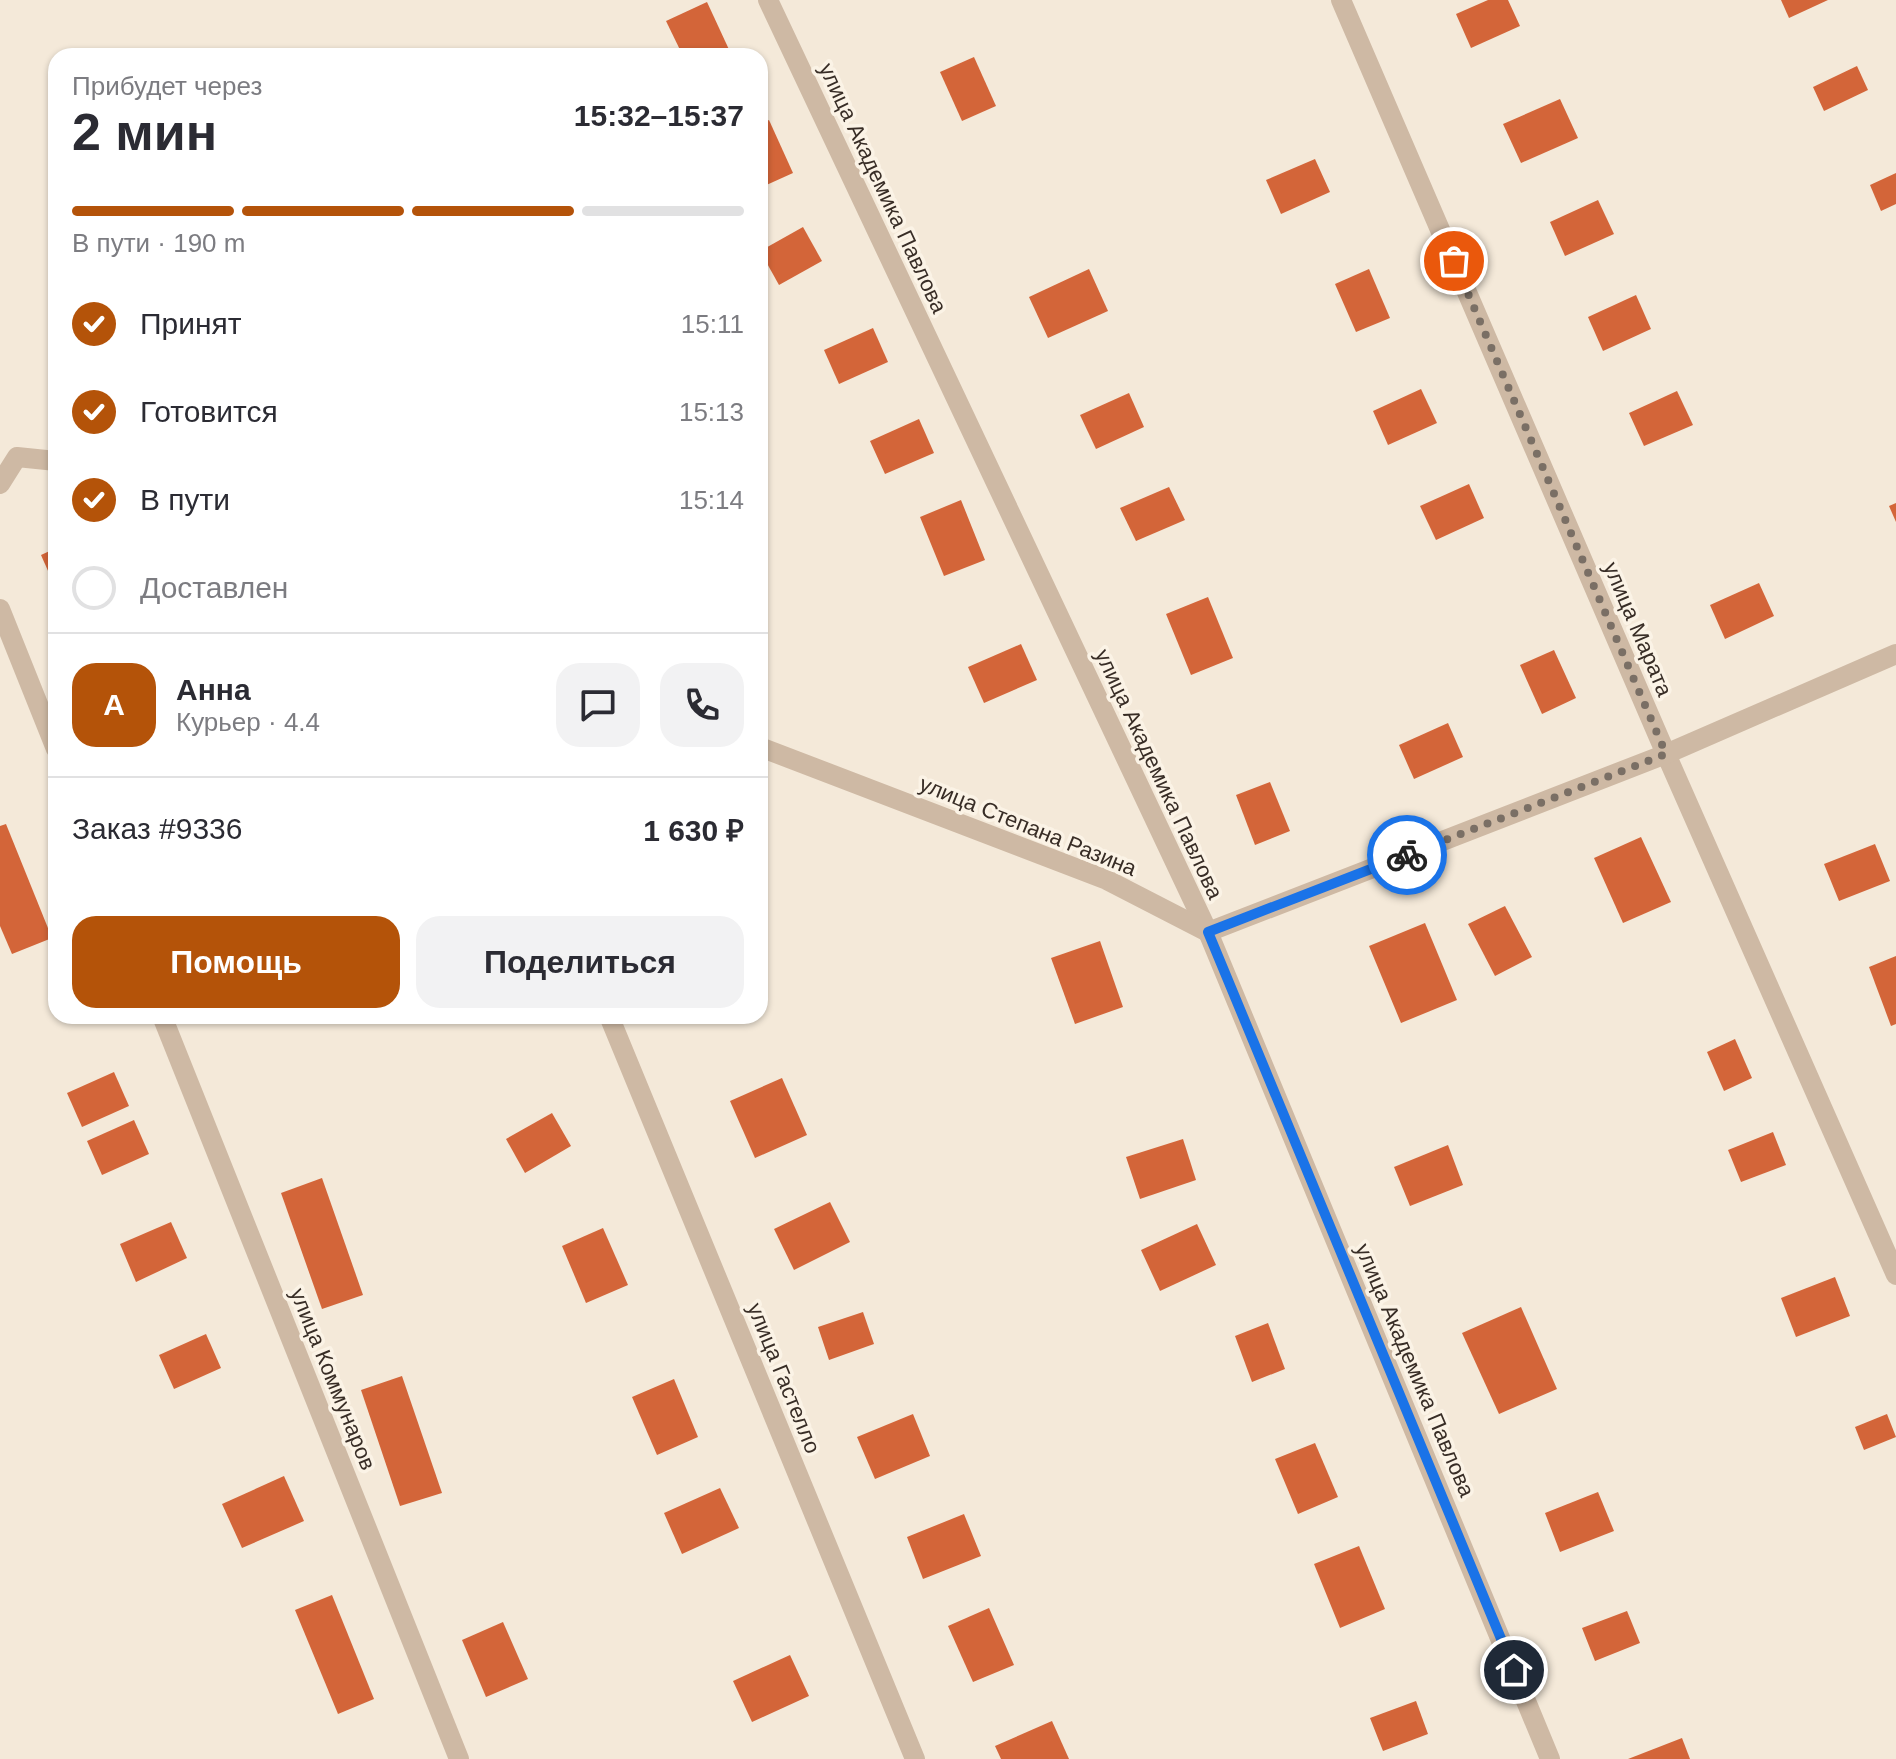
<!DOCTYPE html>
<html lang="ru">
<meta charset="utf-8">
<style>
:root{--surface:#fff;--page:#f2f2f3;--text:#2b2b33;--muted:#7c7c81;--line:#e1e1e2;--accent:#b45309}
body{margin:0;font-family:Arial,sans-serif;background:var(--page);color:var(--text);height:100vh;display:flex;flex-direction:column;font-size:30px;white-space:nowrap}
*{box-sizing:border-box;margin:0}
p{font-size:26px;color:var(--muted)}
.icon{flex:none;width:44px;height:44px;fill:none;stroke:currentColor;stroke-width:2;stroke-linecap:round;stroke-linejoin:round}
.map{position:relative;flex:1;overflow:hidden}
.details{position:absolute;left:48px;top:48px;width:720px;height:976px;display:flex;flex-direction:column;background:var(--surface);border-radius:24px;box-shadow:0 2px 6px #0004}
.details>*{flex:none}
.pin{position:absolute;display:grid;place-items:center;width:68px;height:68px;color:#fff;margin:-34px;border:4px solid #fff;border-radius:50%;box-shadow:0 2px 8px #0007}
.courier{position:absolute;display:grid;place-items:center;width:80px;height:80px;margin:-40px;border:6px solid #1a73e8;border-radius:50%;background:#fff;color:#222;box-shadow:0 2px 10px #0007}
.headline em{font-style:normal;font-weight:800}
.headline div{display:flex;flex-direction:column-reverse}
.headline{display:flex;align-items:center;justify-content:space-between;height:136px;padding:0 24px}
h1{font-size:52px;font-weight:800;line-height:60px}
.bar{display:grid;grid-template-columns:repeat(4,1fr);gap:12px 8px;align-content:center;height:96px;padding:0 24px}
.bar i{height:10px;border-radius:6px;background:var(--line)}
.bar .on{background:var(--accent)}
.bar p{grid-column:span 4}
.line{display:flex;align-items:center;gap:20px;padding:0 24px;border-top:2px solid var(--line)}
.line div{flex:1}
.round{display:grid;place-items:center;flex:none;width:84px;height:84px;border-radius:24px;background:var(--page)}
ol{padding:0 24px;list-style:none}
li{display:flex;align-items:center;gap:24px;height:88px}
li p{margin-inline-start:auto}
li .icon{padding:8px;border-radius:50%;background:var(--accent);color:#fff;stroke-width:4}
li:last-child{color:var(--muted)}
li i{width:44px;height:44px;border:4px solid var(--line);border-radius:50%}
.action{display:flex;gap:16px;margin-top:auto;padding:16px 24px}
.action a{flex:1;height:92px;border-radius:24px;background:var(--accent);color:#fff;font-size:32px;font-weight:800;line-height:92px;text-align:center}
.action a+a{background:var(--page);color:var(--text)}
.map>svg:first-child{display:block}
</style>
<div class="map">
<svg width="1896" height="1759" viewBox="0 0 1896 1759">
<rect width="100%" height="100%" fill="#f4e9d9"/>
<g fill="#d36539">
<polygon points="1488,0 1508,0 1520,26 1471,48 1456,14"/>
<polygon points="1781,0 1828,0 1789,18"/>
<polygon points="707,2 732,56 683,56 666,21"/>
<polygon points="974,57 996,106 962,121 940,72"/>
<polygon points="1857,66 1868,90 1824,111 1813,87"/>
<polygon points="1560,99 1578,138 1521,163 1503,124"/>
<polygon points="769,120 793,173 760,188 760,124"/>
<polygon points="1315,159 1330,192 1281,214 1266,180"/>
<polygon points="1896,173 1896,204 1881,211 1870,185"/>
<polygon points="1598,200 1614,234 1565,256 1550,222"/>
<polygon points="803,227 822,261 779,285 760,251"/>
<polygon points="1089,269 1108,311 1048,338 1029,297"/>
<polygon points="1369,269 1390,318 1356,332 1335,284"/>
<polygon points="1636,295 1651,329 1603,351 1588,317"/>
<polygon points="873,328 888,362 839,384 824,350"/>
<polygon points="1421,389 1437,423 1388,445 1373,411"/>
<polygon points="1677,391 1693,425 1644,446 1629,413"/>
<polygon points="1129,393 1144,427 1096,449 1080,415"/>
<polygon points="919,419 934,453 885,474 870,441"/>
<polygon points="1469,484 1484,518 1436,540 1420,506"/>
<polygon points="1169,487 1185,520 1136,541 1120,508"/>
<polygon points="961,500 985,560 944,576 920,517"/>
<polygon points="1896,503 1896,522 1889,506"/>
<polygon points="56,548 56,589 41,555"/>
<polygon points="1759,583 1774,616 1725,639 1710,605"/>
<polygon points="1208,597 1233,658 1191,675 1166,614"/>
<polygon points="1021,644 1037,680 984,703 968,667"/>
<polygon points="1554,650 1576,698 1542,714 1520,665"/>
<polygon points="1448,723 1463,757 1414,779 1399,745"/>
<polygon points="1270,782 1290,831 1255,845 1236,795"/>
<polygon points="6,824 52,938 12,954 0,926 0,826"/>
<polygon points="1641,837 1671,902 1623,923 1594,858"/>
<polygon points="1875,844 1890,881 1839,901 1824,864"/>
<polygon points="1505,906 1532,957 1495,976 1468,924"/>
<polygon points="1425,923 1457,1000 1401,1023 1369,946"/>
<polygon points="1100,941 1123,1007 1075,1024 1051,958"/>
<polygon points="1896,956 1896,1024 1891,1026 1869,967"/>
<polygon points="1735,1039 1752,1078 1724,1091 1707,1052"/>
<polygon points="114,1072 129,1106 82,1127 67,1093"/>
<polygon points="782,1078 807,1135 755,1158 730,1101"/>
<polygon points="552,1113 571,1146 525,1173 506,1139"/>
<polygon points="134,1120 149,1154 102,1175 87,1141"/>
<polygon points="1773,1132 1786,1165 1741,1182 1728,1150"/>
<polygon points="1183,1139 1196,1180 1140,1199 1126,1157"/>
<polygon points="1448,1145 1463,1185 1410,1206 1394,1167"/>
<polygon points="322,1178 363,1295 322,1309 281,1193"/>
<polygon points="830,1202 850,1242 794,1270 774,1229"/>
<polygon points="171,1222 187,1258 136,1282 120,1244"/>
<polygon points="1197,1224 1216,1265 1160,1291 1141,1250"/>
<polygon points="603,1228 628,1285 586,1303 562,1246"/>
<polygon points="1835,1277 1850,1316 1796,1337 1781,1298"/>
<polygon points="1521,1307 1557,1389 1499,1414 1462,1333"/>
<polygon points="863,1312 874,1344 829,1360 818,1327"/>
<polygon points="1268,1323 1285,1369 1252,1382 1235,1336"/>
<polygon points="206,1334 221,1368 174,1389 159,1355"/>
<polygon points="402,1376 442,1493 400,1506 361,1390"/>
<polygon points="674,1379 698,1437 657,1455 632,1397"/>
<polygon points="913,1414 930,1456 875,1479 857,1437"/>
<polygon points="1887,1414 1896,1437 1864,1450 1855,1427"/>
<polygon points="1315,1443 1338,1497 1298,1514 1275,1459"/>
<polygon points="284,1476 304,1521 242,1548 222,1504"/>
<polygon points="720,1488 739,1528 682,1554 664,1513"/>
<polygon points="1598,1492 1614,1531 1560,1552 1545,1513"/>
<polygon points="964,1514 981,1556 923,1579 907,1537"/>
<polygon points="1359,1546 1385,1609 1340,1628 1314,1564"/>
<polygon points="332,1595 374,1699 338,1714 295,1610"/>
<polygon points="989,1608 1014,1665 973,1682 948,1626"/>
<polygon points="1627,1611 1640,1643 1595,1661 1582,1628"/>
<polygon points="503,1622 528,1679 486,1697 462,1640"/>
<polygon points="790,1655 809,1696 752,1722 733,1681"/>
<polygon points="1416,1701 1428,1734 1383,1751 1370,1718"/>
<polygon points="1052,1721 1069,1759 1001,1759 995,1746"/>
<polygon points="1682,1738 1690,1759 1628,1759"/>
</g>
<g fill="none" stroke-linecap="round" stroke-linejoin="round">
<g stroke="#ceb9a4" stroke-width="20">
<polyline points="768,0 1208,932 1550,1759"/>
<polyline points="1341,0 1666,754 1896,1275"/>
<polyline points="0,484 17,457 56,461"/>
<polyline points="0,609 56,749"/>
<polyline points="760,747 1107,880 1208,932 1666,754 1896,654"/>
<polyline points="162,1016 459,1759"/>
<polyline points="609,1016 915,1759"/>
</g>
</g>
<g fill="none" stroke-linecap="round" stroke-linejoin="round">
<polyline stroke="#7a6f65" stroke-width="8" stroke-dasharray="0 14.4" points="1407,855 1666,754 1454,261"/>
<polyline stroke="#1a73e8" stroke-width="10" points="1407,855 1208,932 1514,1670"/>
</g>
<g text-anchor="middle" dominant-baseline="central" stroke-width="7" stroke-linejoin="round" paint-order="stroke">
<g font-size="22" fill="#382d26" stroke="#fbf3e6">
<text transform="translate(883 188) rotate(65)">улица Академика Павлова</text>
<text transform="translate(1638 629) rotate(67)">улица Марата</text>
<text transform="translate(1159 774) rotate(65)">улица Академика Павлова</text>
<text transform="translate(1028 826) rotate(22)">улица Степана Разина</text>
<text transform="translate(1415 1370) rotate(67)">улица Академика Павлова</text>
<text transform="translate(784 1378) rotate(68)">улица Гастелло</text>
<text transform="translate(333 1379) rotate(68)">улица Коммунаров</text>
</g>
</g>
</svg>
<div class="pin" style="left:1454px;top:261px;background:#ea580c"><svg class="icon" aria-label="bag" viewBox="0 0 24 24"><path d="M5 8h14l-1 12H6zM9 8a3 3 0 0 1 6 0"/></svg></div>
<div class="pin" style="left:1514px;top:1670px;background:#1f2937"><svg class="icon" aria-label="home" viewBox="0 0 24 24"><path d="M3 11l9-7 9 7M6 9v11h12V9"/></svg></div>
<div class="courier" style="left:1407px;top:855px"><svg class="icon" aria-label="bike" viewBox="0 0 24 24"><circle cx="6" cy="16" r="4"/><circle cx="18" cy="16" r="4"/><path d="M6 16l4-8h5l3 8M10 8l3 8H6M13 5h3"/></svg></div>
<section class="details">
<div class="headline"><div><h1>2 мин</h1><p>Прибудет через</p></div><em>15:32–15:37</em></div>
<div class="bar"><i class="on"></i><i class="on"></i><i class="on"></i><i></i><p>В пути · 190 m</p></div>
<ol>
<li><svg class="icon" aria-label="check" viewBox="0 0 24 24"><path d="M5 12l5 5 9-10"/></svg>Принят<p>15:11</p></li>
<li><svg class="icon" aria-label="check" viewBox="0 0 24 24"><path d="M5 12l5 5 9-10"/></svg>Готовится<p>15:13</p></li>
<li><svg class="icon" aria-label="check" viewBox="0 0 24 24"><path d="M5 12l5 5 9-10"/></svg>В пути<p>15:14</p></li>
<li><i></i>Доставлен</li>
</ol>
<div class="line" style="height:144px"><b class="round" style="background:var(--accent);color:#fff">А</b><div><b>Анна</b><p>Курьер · 4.4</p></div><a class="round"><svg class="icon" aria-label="chat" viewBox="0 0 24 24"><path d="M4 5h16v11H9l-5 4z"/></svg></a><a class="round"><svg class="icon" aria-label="phone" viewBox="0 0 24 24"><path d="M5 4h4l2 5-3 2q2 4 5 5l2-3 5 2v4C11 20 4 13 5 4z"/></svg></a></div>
<div class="line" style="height:104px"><div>Заказ #9336</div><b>1 630 ₽</b></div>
<div class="action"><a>Помощь</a><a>Поделиться</a></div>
</section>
</div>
